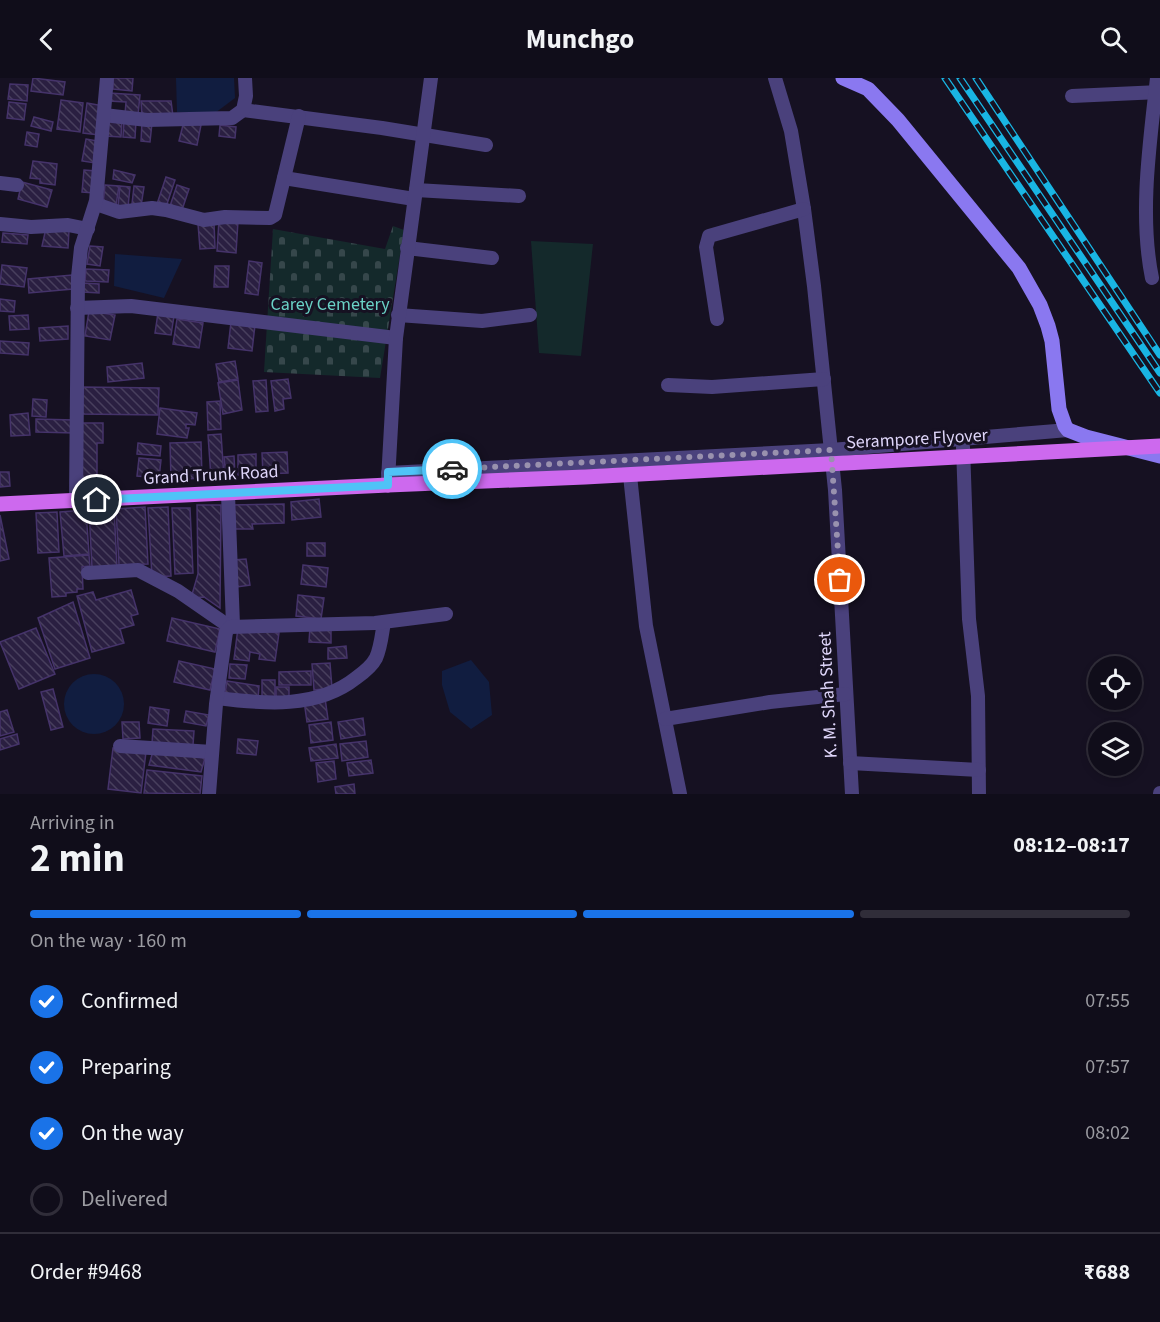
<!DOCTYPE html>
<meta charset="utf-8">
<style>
:root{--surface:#100d1a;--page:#1e1b27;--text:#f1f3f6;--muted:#9c9ca2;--line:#302d39;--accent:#1a73e8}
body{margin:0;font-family:"Source Sans 3",sans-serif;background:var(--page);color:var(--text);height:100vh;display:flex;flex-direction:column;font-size:22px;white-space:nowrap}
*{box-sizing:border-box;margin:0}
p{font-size:20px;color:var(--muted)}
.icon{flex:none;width:33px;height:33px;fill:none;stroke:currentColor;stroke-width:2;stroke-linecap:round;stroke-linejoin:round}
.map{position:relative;height:716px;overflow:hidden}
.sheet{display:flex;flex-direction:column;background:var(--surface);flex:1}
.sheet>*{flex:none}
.tools{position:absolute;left:1088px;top:578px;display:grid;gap:12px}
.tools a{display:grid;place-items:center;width:54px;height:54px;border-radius:50%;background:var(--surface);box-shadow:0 3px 9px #0003,0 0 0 2px var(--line);font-size:30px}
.pin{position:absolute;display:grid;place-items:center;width:51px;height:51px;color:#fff;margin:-26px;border:3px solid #fff;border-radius:50%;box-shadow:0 2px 6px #0007}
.courier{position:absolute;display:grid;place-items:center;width:60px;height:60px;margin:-30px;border:4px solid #4fc3f7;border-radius:50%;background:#fff;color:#222;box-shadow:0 2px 8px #0007}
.overview em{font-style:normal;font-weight:700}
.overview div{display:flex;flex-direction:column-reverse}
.overview{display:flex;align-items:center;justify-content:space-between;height:102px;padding:0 30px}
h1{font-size:39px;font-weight:700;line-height:45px}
.bar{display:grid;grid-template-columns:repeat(4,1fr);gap:9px 6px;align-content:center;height:72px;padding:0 30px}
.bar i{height:8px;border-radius:4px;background:var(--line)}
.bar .on{background:var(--accent)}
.bar p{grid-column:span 4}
.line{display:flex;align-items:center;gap:15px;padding:0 30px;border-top:2px solid var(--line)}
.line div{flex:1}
ol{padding:0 30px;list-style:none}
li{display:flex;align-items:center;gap:18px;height:66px}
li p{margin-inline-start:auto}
li .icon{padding:6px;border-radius:50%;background:var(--accent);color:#fff;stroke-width:4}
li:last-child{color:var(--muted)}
li i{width:33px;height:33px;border:3px solid var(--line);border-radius:50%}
header{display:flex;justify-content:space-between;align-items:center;height:78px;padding:0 30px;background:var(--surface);font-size:27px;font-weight:700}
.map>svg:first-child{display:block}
</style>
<header><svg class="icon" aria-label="back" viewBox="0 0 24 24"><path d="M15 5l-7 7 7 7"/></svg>Munchgo<svg class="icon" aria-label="search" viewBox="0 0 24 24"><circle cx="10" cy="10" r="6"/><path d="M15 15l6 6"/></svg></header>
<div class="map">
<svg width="1160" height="716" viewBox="0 0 1160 716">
<defs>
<pattern id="cemetery-stones" width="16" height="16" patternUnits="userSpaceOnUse" patternTransform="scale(1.5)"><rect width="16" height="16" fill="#14292b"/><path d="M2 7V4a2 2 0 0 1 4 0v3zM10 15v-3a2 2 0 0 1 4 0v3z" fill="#36474b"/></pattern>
<pattern id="building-back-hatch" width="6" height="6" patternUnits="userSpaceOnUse" patternTransform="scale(1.5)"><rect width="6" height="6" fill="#2a1f41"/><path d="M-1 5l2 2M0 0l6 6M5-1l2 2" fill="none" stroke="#483f5d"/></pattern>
</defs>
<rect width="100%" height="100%" fill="#161122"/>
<polygon fill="url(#cemetery-stones)" points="393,148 404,152 380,300 264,294 273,151 385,171"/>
<polygon fill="#14292b" points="531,163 593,166 581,278 539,275"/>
<g fill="#111d40">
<polygon points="176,0 234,0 235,20 215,35 177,34"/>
<polygon points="115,176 182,181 164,220 114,208"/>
<polygon points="471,582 489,604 492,637 471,651 450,634 442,607 442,593"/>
<circle cx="94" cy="626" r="30"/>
</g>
<g fill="url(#building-back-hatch)" stroke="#45336a" stroke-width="1.5">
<polygon points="33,0 65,4 63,17 31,13"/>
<polygon points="113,0 133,0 132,13 113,11"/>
<polygon points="10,6 28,7 27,23 8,21"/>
<polygon points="109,15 140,17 138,37 125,36 126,24 109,23"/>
<polygon points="61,22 83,25 80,54 57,51"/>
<polygon points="141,23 171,23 173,38 142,38"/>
<polygon points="9,24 26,26 24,42 7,40"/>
<polygon points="87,25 104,28 99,57 83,55"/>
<polygon points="34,39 53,44 51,53 31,48"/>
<polygon points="106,40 122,42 121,59 105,58"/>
<polygon points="124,42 136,43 135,60 123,59"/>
<polygon points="184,43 201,47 197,67 179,63"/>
<polygon points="142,44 152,45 150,64 141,63"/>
<polygon points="220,47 236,49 235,60 219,58"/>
<polygon points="27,54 39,56 37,69 25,67"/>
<polygon points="86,61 98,63 95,85 82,83"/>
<polygon points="33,83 57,86 55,107 40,105 40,101 30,100"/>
<polygon points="84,92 96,93 94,115 82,114"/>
<polygon points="114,92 135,97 132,105 113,101"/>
<polygon points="166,99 175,102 166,129 157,126"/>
<polygon points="22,104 52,112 47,129 18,121"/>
<polygon points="105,107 119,108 116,127 103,126"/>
<polygon points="177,107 189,111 182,132 170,128"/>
<polygon points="120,108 130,109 128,129 118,128"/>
<polygon points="134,108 144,109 141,128 132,126"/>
<polygon points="219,142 238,143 236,175 217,173"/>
<polygon points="214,145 215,170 200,171 198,146"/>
<polygon points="46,150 69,153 68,170 42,168"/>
<polygon points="3,155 28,157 27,166 2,164"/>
<polygon points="90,168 103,169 100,188 87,186"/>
<polygon points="249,183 262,185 258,217 245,215"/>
<polygon points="2,187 27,190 24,209 0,206"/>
<polygon points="215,188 229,188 228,209 214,209"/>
<polygon points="86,191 109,192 108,204 85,203"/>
<polygon points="72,197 73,211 29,215 28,201"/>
<polygon points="84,205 99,206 99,215 83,214"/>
<polygon points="0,221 15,223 14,234 0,233"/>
<polygon points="89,233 115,237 110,262 85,258"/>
<polygon points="158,235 174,238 171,257 155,255"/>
<polygon points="28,237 29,251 10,252 9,238"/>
<polygon points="177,241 203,245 199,270 173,266"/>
<polygon points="231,244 255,247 252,273 228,270"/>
<polygon points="68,248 68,261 40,263 39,250"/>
<polygon points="0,263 29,265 28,277 0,275"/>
<polygon points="235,283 238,301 219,304 216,286"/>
<polygon points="142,285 144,300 108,304 107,289"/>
<polygon points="288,301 291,320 283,321 284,331 275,333 271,303"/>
<polygon points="238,302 242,332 223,336 218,305"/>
<polygon points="266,302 268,333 256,334 253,303"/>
<polygon points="81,309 159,310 158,337 80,336"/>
<polygon points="33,321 47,322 46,339 32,338"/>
<polygon points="220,323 221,351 208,352 207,324"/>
<polygon points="160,330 197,335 195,347 186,346 186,350 189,350 187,360 157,356"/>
<polygon points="28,335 30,357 11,358 10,337"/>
<polygon points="36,341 74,342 74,355 36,354"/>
<polygon points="79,345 103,345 103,365 97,365 97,406 78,405"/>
<polygon points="221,356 224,399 211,400 208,357"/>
<polygon points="201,364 202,400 171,402 170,365"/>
<polygon points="138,365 161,368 160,378 137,376"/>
<polygon points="287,374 288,395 263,396 262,375"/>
<polygon points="256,376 256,397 238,397 238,377"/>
<polygon points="234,378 235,398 226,399 224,379"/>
<polygon points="139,380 161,382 159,400 137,398"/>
<polygon points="0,394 9,394 10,408 0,409"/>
<polygon points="319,421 321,439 292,442 291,424"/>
<polygon points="284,426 284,445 252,446 253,451 233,451 232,427"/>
<polygon points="197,427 221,427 220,530 204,519 191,520 198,496"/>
<polygon points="145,429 148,486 119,487 116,431"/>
<polygon points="168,429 171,498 152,499 148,430"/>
<polygon points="114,430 117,489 92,490 89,431"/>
<polygon points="172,430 190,430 193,495 175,496"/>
<polygon points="86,432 89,476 64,478 60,434"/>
<polygon points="57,434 59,474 38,475 36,435"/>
<polygon points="0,437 9,481 0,483"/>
<rect x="307" y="465" width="18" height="13"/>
<polygon points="89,477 90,488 82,489 83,511 77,511 77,514 66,515 66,518 52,519 49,480"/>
<polygon points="246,481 250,507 237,509 233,482"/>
<polygon points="303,487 328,490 326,509 301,506"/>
<polygon points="131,512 138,536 131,538 134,547 120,551 124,565 92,574 77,518 93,514 96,522"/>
<polygon points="298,517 324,520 321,541 296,538"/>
<polygon points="73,524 90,580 55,591 38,540"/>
<polygon points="172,540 220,551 215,574 167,563"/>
<polygon points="310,549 331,550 331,565 309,564"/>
<polygon points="36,550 55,596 19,611 0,564"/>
<polygon points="238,550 279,555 275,583 259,581 260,576 250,574 249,583 234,581"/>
<polygon points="346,568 347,580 328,581 328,570"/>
<polygon points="179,583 215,591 210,612 174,604"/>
<polygon points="330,585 332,610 314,612 312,586"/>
<polygon points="230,586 247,587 245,601 229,600"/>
<polygon points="311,593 311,607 279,607 279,594"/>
<rect x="262" y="602" width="13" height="19"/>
<polygon points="227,603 259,608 258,620 225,616"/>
<rect x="276" y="609" width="13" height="11"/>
<polygon points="53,611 63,649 51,652 41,614"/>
<polygon points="325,620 328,641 307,644 304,623"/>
<polygon points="150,629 169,632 167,648 148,645"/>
<polygon points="7,632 14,654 0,658 0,634"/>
<polygon points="186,633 209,637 206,648 184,644"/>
<polygon points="363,640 365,657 341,661 338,644"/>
<polygon points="122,644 139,644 140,660 123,661"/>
<polygon points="331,644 333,662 311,665 309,647"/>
<polygon points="153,651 194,653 193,667 152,665"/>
<polygon points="17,656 19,666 0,672 0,661"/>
<polygon points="238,661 258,663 256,677 237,675"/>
<polygon points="366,663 368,679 342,683 340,666"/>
<polygon points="336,666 338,680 311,683 309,670"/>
<polygon points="113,670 146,674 141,715 108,711"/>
<polygon points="153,673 205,680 201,694 149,687"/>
<polygon points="371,682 373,695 349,698 347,685"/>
<polygon points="334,683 336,701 318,704 316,685"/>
<polygon points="147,692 202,698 200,716 144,715"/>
<polygon points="354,706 355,716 336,716 335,709"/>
</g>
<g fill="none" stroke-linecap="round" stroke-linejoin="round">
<g stroke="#4a417c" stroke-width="14">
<polyline points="775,0 791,53 804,131 814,208 835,412 852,716"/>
<polyline points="1072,18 1160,14"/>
<polyline points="243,32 382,50 486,67"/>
<polyline points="104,37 147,42 232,40 243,32 246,18 245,0"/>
<polyline points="284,100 414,121"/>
<polyline points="0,105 17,107"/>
<polyline points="416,112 519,118"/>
<polyline points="96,126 119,134 152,130 166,132 204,142 225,139 270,140 275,137 299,38"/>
<polyline points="0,146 31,149 68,147 88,151"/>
<polyline points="407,170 492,180"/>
<path d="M1152,200C1139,136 1150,64 1157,0"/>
<polyline points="77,230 131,228 396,260"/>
<polyline points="398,237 482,243 530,237"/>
<polyline points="717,241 706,169 709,158 804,131"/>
<polyline points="668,307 712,309 824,301"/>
<polyline points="963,369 969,541 978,618 979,716"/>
<polyline points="629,388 646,548 680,716"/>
<polyline points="388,395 831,372 1068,352"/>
<polyline points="388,402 396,260 431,0"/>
<polyline points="228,416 233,547"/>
<polyline points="76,422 78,199 81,170 96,123 107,0"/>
<polyline points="88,495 138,492 178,513 230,549"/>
<path d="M217,620C264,626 317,631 356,600C363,595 372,588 376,580C381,569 382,555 384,544"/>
<polyline points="665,641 770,624 846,616"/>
<polyline points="120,668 212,674"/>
<polyline points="850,685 979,692"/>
<polyline points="209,716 216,626 226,554 230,549 375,545 446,536"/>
<polyline points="1160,716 1160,715"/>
</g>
<polyline stroke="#8a78f0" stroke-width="15" points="843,0 868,11 898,42 1019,190 1040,227 1048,248 1052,263 1059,331 1065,348 1068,352 1086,359 1160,378"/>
<polyline stroke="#cd69ee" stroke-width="15" points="0,426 388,407"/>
<defs>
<g id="rail">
<polyline points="945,0 1160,315"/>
<polyline points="960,0 1160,295"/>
<polyline points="976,0 1160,277"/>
</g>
</defs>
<use href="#rail" stroke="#19b5e3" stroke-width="7"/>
<use href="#rail" stroke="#161122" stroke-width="4.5" stroke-dasharray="14" stroke-linecap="butt"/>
<polyline stroke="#cd69ee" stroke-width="15" points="388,407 585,399 1160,368"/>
</g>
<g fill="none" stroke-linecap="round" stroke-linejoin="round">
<polyline stroke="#9991ae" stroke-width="6" stroke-dasharray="0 10.8" points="452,391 831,372 840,502"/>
<polyline stroke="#4fc3f7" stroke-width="8" points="97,422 388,407 388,394 452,391"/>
</g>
<g text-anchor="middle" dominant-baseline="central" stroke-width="6" stroke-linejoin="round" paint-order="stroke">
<g font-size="18" fill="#6ad2c6" stroke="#161122">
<text x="330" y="226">Carey Cemetery</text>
</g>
<g font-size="18" fill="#dfd6fa" stroke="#161122">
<text transform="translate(917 361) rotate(-3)">Serampore Flyover</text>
<text transform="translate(211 397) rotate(-3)">Grand Trunk Road</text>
<text transform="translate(828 617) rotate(-93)">K. M. Shah Street</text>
</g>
</g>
</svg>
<div class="tools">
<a><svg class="icon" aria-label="locate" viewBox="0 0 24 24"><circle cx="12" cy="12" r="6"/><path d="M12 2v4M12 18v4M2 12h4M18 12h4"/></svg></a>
<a><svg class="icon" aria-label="layers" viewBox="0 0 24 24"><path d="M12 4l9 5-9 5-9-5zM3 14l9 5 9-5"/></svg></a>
</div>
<div class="pin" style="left:840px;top:502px;background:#ea580c"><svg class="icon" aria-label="bag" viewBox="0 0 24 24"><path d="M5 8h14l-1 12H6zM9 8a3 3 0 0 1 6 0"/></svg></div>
<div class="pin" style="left:97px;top:422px;background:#1f2937"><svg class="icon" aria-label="home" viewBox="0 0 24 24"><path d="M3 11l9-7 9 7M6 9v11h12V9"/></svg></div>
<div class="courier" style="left:452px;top:391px"><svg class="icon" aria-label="car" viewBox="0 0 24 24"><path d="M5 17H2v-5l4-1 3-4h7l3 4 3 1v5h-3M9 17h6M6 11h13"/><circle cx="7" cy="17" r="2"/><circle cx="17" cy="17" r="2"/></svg></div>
</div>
<section class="sheet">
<div class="overview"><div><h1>2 min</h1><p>Arriving in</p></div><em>08:12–08:17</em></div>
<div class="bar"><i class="on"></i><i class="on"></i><i class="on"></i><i></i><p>On the way · 160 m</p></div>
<ol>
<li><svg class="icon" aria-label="check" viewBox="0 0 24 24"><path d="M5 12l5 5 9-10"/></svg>Confirmed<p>07:55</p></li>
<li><svg class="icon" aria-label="check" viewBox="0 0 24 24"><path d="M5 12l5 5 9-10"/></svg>Preparing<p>07:57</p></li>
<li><svg class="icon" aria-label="check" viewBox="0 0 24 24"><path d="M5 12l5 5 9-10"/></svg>On the way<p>08:02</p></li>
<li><i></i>Delivered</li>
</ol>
<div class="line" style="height:78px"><div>Order #9468</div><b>₹688</b></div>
</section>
